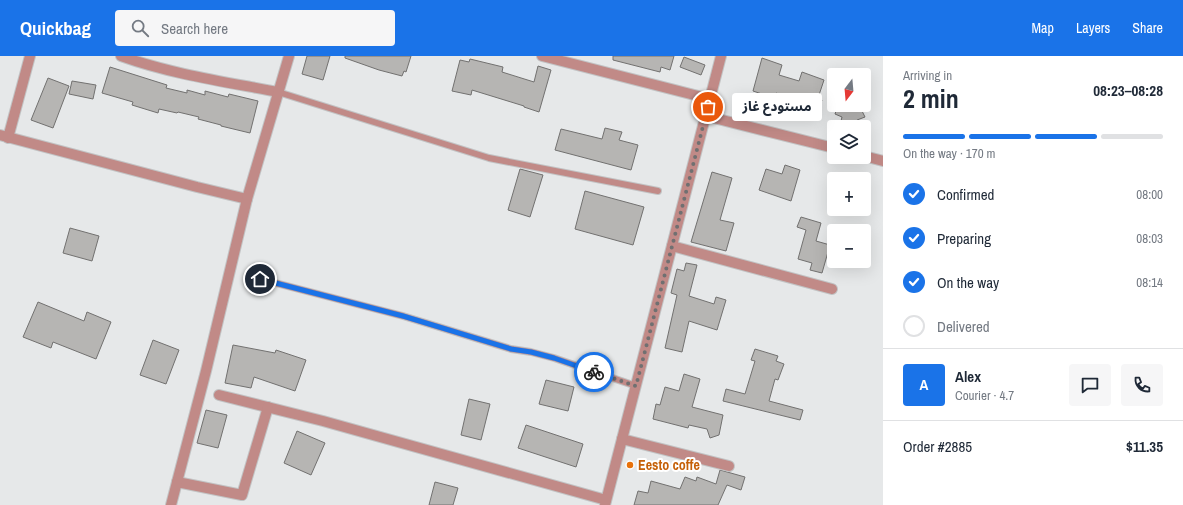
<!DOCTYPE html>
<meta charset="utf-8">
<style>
:root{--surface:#fff;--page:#f6f6f7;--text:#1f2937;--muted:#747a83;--line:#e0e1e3;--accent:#1a73e8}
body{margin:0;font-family:"Archivo Narrow","Noto Sans Arabic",sans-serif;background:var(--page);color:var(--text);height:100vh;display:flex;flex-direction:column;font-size:15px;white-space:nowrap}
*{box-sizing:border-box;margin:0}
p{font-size:13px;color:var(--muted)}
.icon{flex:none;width:22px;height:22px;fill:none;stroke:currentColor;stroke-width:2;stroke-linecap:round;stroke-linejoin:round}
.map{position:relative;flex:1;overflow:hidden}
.details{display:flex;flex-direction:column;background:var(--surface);width:300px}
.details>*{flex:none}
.needle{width:26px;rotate:196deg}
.tools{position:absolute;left:827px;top:12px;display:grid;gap:8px}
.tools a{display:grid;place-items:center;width:44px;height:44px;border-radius:4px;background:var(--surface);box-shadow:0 4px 16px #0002;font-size:20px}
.pin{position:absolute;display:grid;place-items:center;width:34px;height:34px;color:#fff;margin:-17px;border:2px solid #fff;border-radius:50%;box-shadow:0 1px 4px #0007}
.courier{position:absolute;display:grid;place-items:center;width:40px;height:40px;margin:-20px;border:3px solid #1a73e8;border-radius:50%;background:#fff;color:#222;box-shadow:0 1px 5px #0007}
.bubble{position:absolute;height:28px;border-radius:4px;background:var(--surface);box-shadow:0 4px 16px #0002;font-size:13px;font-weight:800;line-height:28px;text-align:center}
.headline em{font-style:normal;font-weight:800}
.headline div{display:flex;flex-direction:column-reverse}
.headline{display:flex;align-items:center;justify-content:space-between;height:68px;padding:0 20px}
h1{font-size:26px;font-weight:800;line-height:30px}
.bar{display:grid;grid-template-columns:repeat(4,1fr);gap:6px 4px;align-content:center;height:48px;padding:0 20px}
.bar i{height:5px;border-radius:3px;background:var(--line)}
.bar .current{background:var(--accent)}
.bar p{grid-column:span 4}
.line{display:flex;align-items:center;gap:10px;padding:0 20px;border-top:1px solid var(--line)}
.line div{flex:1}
.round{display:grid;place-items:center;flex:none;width:42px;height:42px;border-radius:4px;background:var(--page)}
ol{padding:0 20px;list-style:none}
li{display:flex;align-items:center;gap:12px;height:44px}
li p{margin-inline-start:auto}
li .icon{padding:4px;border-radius:50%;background:var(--accent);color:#fff;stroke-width:4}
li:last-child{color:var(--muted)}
li i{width:22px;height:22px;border:2px solid var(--line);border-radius:50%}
header{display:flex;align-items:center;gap:24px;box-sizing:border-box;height:56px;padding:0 20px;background:var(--accent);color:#fff}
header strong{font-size:19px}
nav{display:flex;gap:22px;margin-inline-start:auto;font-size:14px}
.search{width:280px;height:36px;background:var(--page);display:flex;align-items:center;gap:10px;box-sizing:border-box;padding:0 14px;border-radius:4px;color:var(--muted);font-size:15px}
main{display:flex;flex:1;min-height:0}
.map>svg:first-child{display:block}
</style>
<header>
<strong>Quickbag</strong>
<div class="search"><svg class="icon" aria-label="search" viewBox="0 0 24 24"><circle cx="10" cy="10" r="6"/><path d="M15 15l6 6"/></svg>Search here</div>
<nav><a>Map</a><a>Layers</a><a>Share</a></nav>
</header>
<main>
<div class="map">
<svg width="883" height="449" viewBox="0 0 883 449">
<rect width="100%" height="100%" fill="#e6e8e9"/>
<g fill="#b6b5b3" stroke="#727170">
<polygon points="307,0 330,0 323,24 302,18"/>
<polygon points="345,0 411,0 406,16 404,15 402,20 379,14 345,2"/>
<polygon points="613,0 674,0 670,14 661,11 660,16 613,4"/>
<polygon points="684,1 705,9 701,19 680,11"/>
<polygon points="762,2 782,9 779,19 799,25 802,16 824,24 819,39 822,45 814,48 812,54 798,49 800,45 776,37 774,42 753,35"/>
<polygon points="470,3 503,11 502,16 534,26 538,10 551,14 539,56 524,51 524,50 472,34 471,39 452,35 460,4 469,6"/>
<polygon points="110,11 167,29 166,32 187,37 187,34 205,39 205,35 228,41 229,38 258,45 250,77 221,70 221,69 198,63 199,61 178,56 177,57 159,53 158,57 132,49 133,46 102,37"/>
<polygon points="48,22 69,30 53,72 31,64"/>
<polygon points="72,25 96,29 93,43 69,38"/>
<polygon points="838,49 864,49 862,55 865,61 857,64 855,70 841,65 842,61 835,58"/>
<polygon points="605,72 622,76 619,84 638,89 631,114 555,94 561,73 602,83"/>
<polygon points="785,109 800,114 791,145 759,134 766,113 782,118"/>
<polygon points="520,113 543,119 530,161 508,154"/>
<polygon points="712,116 732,122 720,164 734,167 726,195 691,186"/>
<polygon points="585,135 644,151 633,189 575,173"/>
<polygon points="801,161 821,167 816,185 830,189 822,217 810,214 812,207 798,203 806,174 797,171"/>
<polygon points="70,172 99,180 92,205 63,197"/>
<polygon points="686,207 697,209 689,240 714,248 716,241 726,244 717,274 689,265 682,296 665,292 677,239 671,237 677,213 684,215"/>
<polygon points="38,246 84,265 87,256 111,266 96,303 53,286 51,292 23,281"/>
<polygon points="153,284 179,294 166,328 140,319"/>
<polygon points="233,289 275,297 276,294 306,304 295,335 254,321 251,332 225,327"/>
<polygon points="755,293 778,300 776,305 784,308 778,324 775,323 769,345 803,354 800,364 723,345 726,333 745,338 755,305 751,304"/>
<polygon points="684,318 700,323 692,351 723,359 719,379 710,382 707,373 689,369 688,372 653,363 656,348 660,349 665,331 679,335"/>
<polygon points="546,324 574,331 568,355 539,348"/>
<polygon points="469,343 490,348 481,384 461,379"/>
<polygon points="206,354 227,359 218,392 197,387"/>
<polygon points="526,369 583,388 576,411 518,392"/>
<polygon points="297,375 325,387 311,419 284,407"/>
<polygon points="720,414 745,421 741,434 727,429 726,431 718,449 634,449 638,435 648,437 651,425 680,433 685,421 696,425 697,421 716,428"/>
<polygon points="435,426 458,432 453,449 429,449"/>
</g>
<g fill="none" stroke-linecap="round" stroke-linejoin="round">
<defs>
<g id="service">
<polyline points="278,36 489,102 658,135"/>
<polyline points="260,223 403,260 511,293 531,296 554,302 636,330"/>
</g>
<g id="minor">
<path d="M121,0C171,18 226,26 278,36"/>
<polyline points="542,0 710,43"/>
<polyline points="706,60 834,92"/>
<polyline points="0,79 197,131 247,143"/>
<polyline points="8,82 30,0"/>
<polyline points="864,100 883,105"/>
<polyline points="672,190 832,233"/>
<polyline points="219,339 323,365 606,444"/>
<polyline points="622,383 729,410"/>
<polyline points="177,426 242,439 268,351"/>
<polyline points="171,449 206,315 247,143 289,0"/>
</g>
<polyline id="tertiary" points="605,449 721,0"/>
</defs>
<use href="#service" stroke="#c2c3c4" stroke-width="8"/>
<use href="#minor" stroke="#c2c3c4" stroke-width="12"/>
<use href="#tertiary" stroke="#c2c3c4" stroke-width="12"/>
<use href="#service" stroke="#c18a87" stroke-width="6"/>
<use href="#minor" stroke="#c18a87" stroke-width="10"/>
<use href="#tertiary" stroke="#c18a87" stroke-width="10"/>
</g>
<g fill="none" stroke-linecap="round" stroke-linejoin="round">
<polyline stroke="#707071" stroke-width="4" stroke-dasharray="0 7.2" points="594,316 636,330 708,51"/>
<polyline stroke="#1a73e8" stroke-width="5" points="260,223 403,260 511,293 531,296 554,302 594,316"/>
</g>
<circle fill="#e8710a" stroke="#fff" stroke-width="1.5" cx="630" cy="409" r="4"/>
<g text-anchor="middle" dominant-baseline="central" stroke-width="4" stroke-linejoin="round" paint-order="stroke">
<g font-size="14" font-weight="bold" fill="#c56008" stroke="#fff" text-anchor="start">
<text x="638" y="409">Eesto coffe</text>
</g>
</g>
</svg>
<div class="tools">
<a><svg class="needle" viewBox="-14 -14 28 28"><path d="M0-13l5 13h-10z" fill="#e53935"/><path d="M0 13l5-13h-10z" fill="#747a83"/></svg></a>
<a><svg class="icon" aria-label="layers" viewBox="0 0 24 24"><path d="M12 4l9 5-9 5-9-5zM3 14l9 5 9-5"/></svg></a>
<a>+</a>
<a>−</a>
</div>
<div class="pin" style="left:708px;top:51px;background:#ea580c"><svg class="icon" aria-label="bag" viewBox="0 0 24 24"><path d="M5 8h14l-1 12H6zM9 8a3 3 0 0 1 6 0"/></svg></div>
<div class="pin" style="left:260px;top:223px;background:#1f2937"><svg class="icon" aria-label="home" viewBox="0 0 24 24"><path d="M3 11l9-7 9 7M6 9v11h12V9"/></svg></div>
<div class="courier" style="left:594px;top:316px"><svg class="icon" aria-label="bike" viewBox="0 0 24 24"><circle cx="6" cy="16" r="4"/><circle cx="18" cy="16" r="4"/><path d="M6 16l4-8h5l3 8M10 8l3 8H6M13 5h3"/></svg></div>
<div class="bubble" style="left:732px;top:37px;width:90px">مستودع غاز</div>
</div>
<section class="details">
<div class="headline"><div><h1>2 min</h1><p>Arriving in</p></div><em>08:23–08:28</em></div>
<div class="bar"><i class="current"></i><i class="current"></i><i class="current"></i><i></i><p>On the way · 170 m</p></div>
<ol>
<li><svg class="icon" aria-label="check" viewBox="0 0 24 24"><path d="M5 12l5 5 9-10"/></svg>Confirmed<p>08:00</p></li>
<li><svg class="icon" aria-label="check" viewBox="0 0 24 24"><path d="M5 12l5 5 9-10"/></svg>Preparing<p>08:03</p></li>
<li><svg class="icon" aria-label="check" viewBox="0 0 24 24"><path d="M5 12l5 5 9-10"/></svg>On the way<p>08:14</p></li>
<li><i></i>Delivered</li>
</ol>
<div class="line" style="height:72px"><b class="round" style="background:var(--accent);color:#fff">A</b><div><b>Alex</b><p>Courier · 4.7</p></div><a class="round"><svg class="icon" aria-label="chat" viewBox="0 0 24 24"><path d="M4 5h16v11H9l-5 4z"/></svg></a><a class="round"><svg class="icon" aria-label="phone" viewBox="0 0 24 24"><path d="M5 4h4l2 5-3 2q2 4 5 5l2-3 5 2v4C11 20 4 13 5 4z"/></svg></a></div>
<div class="line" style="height:52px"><div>Order #2885</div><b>$11.35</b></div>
</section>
</main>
